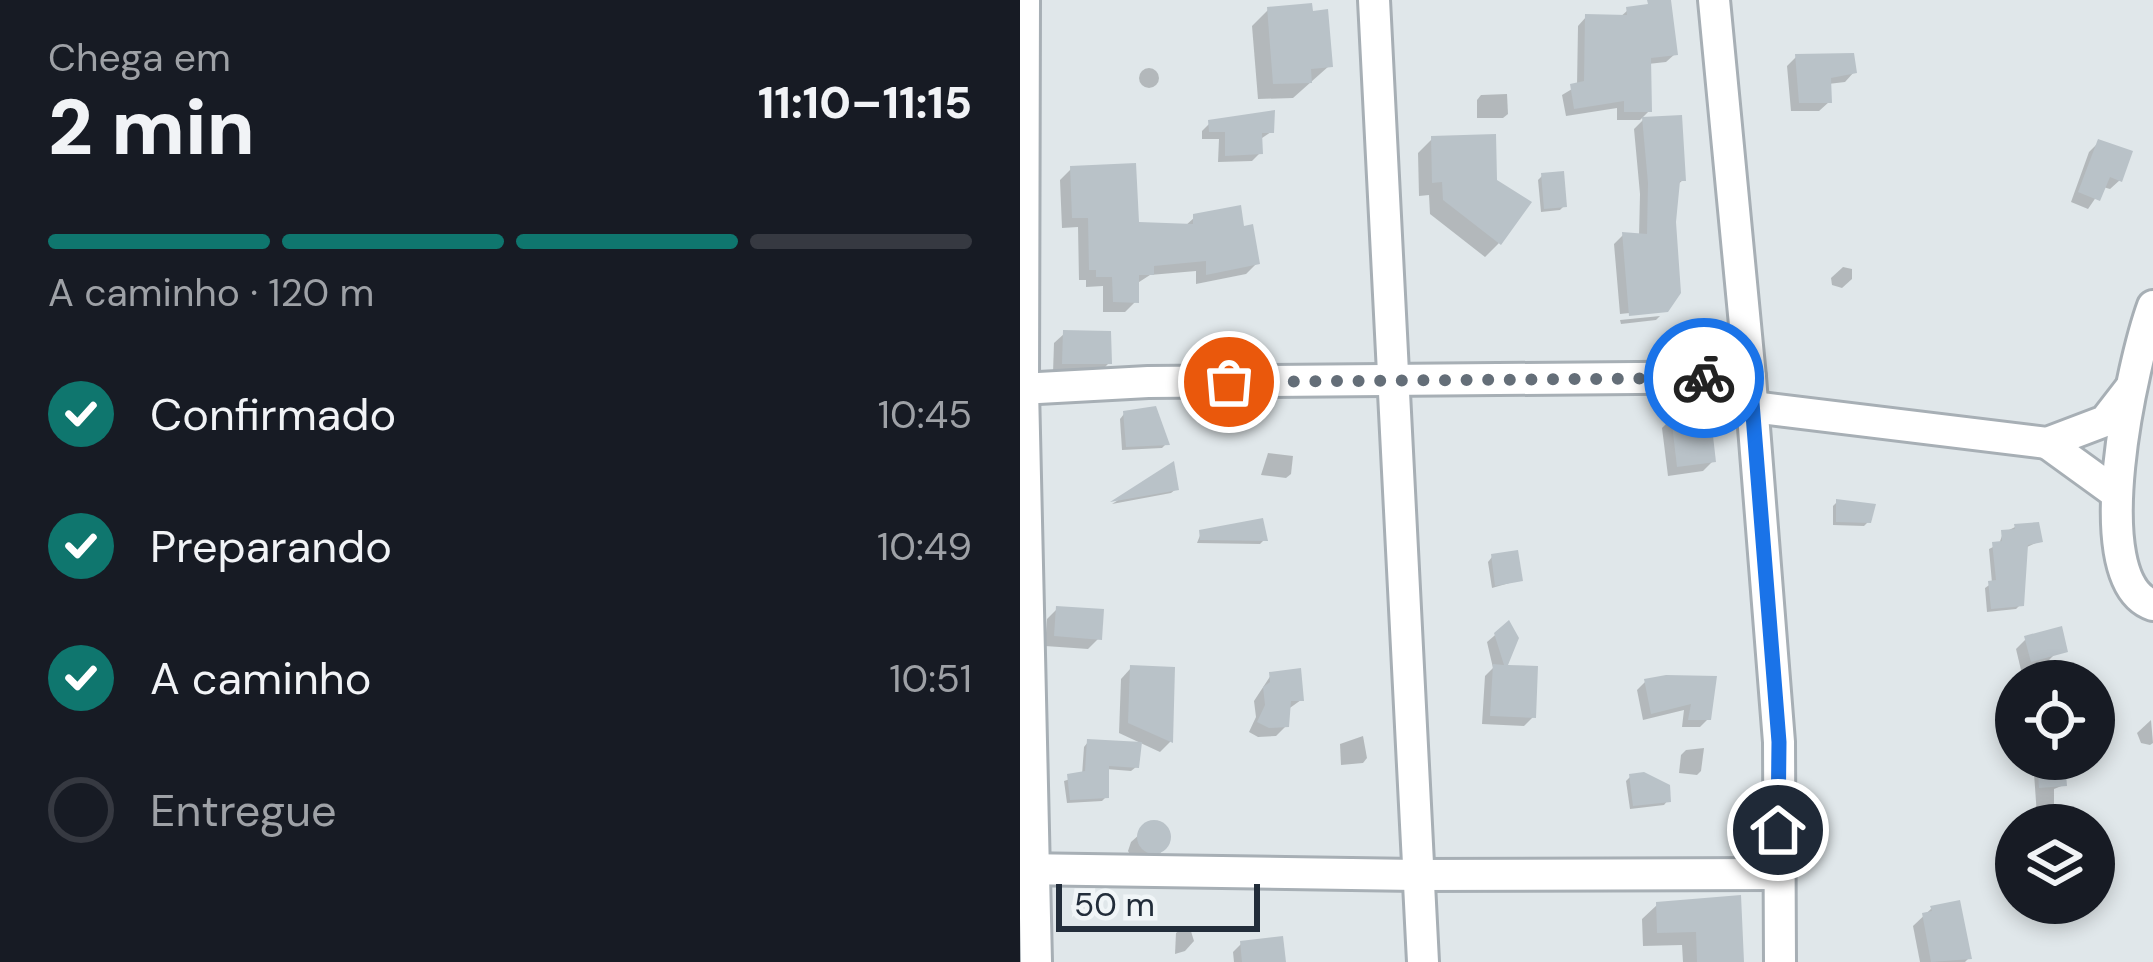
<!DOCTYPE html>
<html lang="pt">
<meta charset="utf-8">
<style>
:root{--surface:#171b24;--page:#242831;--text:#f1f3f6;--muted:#9ea1a6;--line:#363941;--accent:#0f766e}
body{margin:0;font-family:"DM Sans",sans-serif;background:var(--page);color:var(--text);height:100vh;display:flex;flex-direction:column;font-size:45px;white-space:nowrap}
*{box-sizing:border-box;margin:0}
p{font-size:39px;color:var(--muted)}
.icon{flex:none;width:66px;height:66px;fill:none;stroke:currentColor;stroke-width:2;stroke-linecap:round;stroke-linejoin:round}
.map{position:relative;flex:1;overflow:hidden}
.panel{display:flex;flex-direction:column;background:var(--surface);width:1020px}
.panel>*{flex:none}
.buttons{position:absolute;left:975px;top:660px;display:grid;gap:24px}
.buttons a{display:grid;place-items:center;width:120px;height:120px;border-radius:50%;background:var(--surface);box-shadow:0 6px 18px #0003;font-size:60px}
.scale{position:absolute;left:36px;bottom:30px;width:204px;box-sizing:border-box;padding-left:12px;border:6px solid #222d3a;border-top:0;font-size:33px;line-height:42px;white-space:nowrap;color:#222d3a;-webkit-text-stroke:9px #f0f5f7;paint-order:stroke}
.pin{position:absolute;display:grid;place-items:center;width:102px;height:102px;color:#fff;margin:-51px;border:6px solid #fff;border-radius:50%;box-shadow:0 3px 12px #0007}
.courier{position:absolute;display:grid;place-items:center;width:120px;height:120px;margin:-60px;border:9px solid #1a73e8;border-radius:50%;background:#fff;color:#222;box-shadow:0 3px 15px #0007}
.headline em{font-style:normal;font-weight:800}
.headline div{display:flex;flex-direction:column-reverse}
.headline{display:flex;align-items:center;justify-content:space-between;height:204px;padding:0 48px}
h1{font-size:78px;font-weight:800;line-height:90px}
.bar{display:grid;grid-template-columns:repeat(4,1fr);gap:18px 12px;align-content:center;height:144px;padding:0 48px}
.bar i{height:15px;border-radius:9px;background:var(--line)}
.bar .current{background:var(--accent)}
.bar p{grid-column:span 4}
ol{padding:0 48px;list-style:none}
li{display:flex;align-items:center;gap:36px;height:132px}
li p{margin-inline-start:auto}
li .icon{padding:12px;border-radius:50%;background:var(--accent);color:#fff;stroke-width:4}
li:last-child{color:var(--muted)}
li i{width:66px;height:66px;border:6px solid var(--line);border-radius:50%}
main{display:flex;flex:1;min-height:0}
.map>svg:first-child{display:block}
</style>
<main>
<section class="panel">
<div class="headline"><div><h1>2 min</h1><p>Chega em</p></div><em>11:10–11:15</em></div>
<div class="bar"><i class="current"></i><i class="current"></i><i class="current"></i><i></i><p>A caminho · 120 m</p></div>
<ol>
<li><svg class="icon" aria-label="check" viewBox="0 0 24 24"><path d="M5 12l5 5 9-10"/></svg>Confirmado<p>10:45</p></li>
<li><svg class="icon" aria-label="check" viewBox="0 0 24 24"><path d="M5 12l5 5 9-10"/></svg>Preparando<p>10:49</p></li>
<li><svg class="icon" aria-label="check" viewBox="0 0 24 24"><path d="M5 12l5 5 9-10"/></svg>A caminho<p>10:51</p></li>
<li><i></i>Entregue</li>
</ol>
</section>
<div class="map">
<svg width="1133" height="962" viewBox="0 0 1133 962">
<rect width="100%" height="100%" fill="#e0e7ea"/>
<g fill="#0003">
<polygon points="648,0 655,54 646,62 628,64 629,111 620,120 597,120 597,108 546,116 542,95 557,86 558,26 566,17 599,18 608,10"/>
<polygon points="248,10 290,14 309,66 273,98 238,99 232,26"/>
<polygon points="776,57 834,72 825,82 808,84 809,102 799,111 771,111 767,66"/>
<circle cx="129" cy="78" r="10"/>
<polygon points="487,94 488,114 483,118 457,118 457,100 461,95"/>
<polygon points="623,120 663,180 656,186 647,309 600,314 594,244 603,235 619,236 620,194 614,129"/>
<polygon points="190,123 251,132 239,140 240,153 232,161 198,162 199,139 182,139 182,131"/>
<polygon points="412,139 479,243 465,257 410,214 409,195 399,196 398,153"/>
<polygon points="1079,142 1100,180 1090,189 1083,187 1068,209 1051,202 1069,152"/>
<polygon points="51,169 116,225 165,226 175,217 222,229 237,263 226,274 176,284 176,271 130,275 116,284 116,301 105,312 83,312 83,286 66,287 66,280 59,280 58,227 42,228 40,180"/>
<polygon points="522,176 544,206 540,210 521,212 518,180"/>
<polygon points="823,267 832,269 832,279 822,288 812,285 811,278"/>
<polygon points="640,316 636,320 601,324 600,320"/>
<polygon points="45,333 89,363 78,374 33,373 34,343"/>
<polygon points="104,414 146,444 142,448 102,450 100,419"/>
<polygon points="652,418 693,461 683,471 648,476 642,428"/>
<polygon points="248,453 273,456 271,474 266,478 241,475"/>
<polygon points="151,466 156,489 151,493 92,504"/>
<polygon points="817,502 849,521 844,526 813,525 813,506"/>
<polygon points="995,527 1020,541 1005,548 1001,604 996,609 967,612 965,588 972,583 969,549 979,544 983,533"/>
<polygon points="181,533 244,540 240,544 177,543"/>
<polygon points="472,557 500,580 472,588 468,562"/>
<polygon points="37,609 79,638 68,649 25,646 27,619"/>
<polygon points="488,624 484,668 513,717 504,726 462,724 465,676 473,668 467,642"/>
<polygon points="1006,639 1035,654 1025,664 1001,670 996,649"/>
<polygon points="111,668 152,670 150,742 140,752 99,733 101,679"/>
<polygon points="251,675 281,700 267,710 267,725 256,736 238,737 229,732 236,717 234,701"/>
<polygon points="646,678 688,719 680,727 662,727 664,710 623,720 617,690 625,682"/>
<polygon points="1131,720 1133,743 1130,745 1121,743 1117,733"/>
<polygon points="343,736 347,758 343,763 321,765 320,744"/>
<polygon points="68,742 116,767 111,771 86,769 86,797 82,801 47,803 44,781 62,775 64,747"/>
<polygon points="684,748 681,771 677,775 659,773 661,755 666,750"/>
<polygon points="1013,759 1035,759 1044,785 1034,789 1034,811 1030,815 1017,816"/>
<polygon points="610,777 648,800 644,805 610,809 606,781"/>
<polygon points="130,825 143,828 148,835 144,849 133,860 113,860 108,851 111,842"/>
<polygon points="637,905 721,962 663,962 662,945 623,946 622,919"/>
<polygon points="912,908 949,958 945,962 900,962 893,926"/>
<polygon points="164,927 170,928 174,941 165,951 155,954 156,933"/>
<polygon points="221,944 263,962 214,962 213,952"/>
</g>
<g fill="#b9c2c8">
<polygon points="627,0 651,0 658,55 631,58 632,112 604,112 604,101 554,109 550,84 564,81 565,14 607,15 606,7 628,4"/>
<polygon points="292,3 293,11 308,9 313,67 291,69 292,83 253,84 247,7"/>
<polygon points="834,53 837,73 811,78 812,103 779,103 775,54"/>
<polygon points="255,110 254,133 242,133 243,154 205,156 205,132 189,132 188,120"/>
<polygon points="662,115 666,181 660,181 656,222 661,293 648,312 609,316 602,232 627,234 628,183 622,117"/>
<polygon points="476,134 477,180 512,202 481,245 423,200 422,182 412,183 411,136"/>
<polygon points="1078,139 1113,151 1102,182 1090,177 1080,201 1058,192"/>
<polygon points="116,163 119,222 173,224 173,214 221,205 224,226 233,224 240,264 186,275 186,261 134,266 134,275 119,275 119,303 93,302 92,277 76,277 76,270 69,270 68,218 52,218 50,166"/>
<polygon points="544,171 547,207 524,209 521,173"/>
<polygon points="43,330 91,331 92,364 42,364"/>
<polygon points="136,406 150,445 106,447 103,411"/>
<polygon points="690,410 696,462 657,467 651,415"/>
<polygon points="154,461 159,490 90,502"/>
<polygon points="816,499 856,504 851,523 816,522"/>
<polygon points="243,518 248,541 180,540 179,530"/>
<polygon points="1019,522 1023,542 1008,545 1004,606 971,609 968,581 976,580 972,542 982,541 981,530 995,529 994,524"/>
<polygon points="498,550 503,581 475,586 471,554"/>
<polygon points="36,606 84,609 82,640 34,636"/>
<polygon points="489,620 499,638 488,665 518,666 516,718 470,716 473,664 484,665 474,633"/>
<polygon points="1042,626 1048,652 1011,662 1004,636"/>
<polygon points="110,665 155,667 153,743 108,723"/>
<polygon points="281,668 284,701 271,701 269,727 249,728 237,722 245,705 243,687 250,682 249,672"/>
<polygon points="646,675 697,676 691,720 668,720 671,704 631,714 624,679"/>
<polygon points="67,739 122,742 119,768 89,766 89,798 50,800 47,774 65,771"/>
<polygon points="1017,759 1045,759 1047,786 1019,788"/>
<polygon points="624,772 650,785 651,802 613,806 609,774"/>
<circle cx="134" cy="837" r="17"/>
<polygon points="721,895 724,962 677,962 676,932 637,933 636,902"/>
<polygon points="940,900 952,959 911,962 902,913 912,911 910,906"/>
<polygon points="263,936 266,962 222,962 220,941"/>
</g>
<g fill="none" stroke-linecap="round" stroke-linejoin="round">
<defs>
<g id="minor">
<polyline points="4,0 3,389 16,962"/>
<polyline points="354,0 403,962"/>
<polyline points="694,0 730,377 759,742 760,962"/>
<path d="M1133,306C1114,358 1062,581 1133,605"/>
<polyline points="0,389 128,382 730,377"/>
<polyline points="733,407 1027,443 1085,421 1109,390"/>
<polyline points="1027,443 1096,493"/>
<polyline points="0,869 396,875 757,874"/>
</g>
</defs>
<use href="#minor" stroke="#a7afb5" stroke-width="36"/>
<use href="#minor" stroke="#fff" stroke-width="30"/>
</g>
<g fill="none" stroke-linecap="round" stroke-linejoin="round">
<polyline stroke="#646e78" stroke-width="12" stroke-dasharray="0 21.6" points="209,382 684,378"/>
<polyline stroke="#1a73e8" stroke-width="15" points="684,378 730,377 759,742 758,830"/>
</g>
</svg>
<div class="buttons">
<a><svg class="icon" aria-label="locate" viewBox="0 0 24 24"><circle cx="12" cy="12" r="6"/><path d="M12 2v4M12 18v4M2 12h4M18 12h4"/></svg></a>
<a><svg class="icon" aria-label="layers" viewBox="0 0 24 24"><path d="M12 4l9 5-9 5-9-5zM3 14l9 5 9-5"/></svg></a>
</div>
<div class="scale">50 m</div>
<div class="pin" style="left:209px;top:382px;background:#ea580c"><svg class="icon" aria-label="bag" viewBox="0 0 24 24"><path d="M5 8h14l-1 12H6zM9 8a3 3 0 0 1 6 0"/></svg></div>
<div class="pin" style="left:758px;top:830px;background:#1f2937"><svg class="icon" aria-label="home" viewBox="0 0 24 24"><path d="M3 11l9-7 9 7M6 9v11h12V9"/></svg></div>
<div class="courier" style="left:684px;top:378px"><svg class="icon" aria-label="bike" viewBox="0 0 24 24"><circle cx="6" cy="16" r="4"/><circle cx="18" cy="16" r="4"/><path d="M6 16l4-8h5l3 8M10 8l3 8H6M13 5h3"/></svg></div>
</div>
</main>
